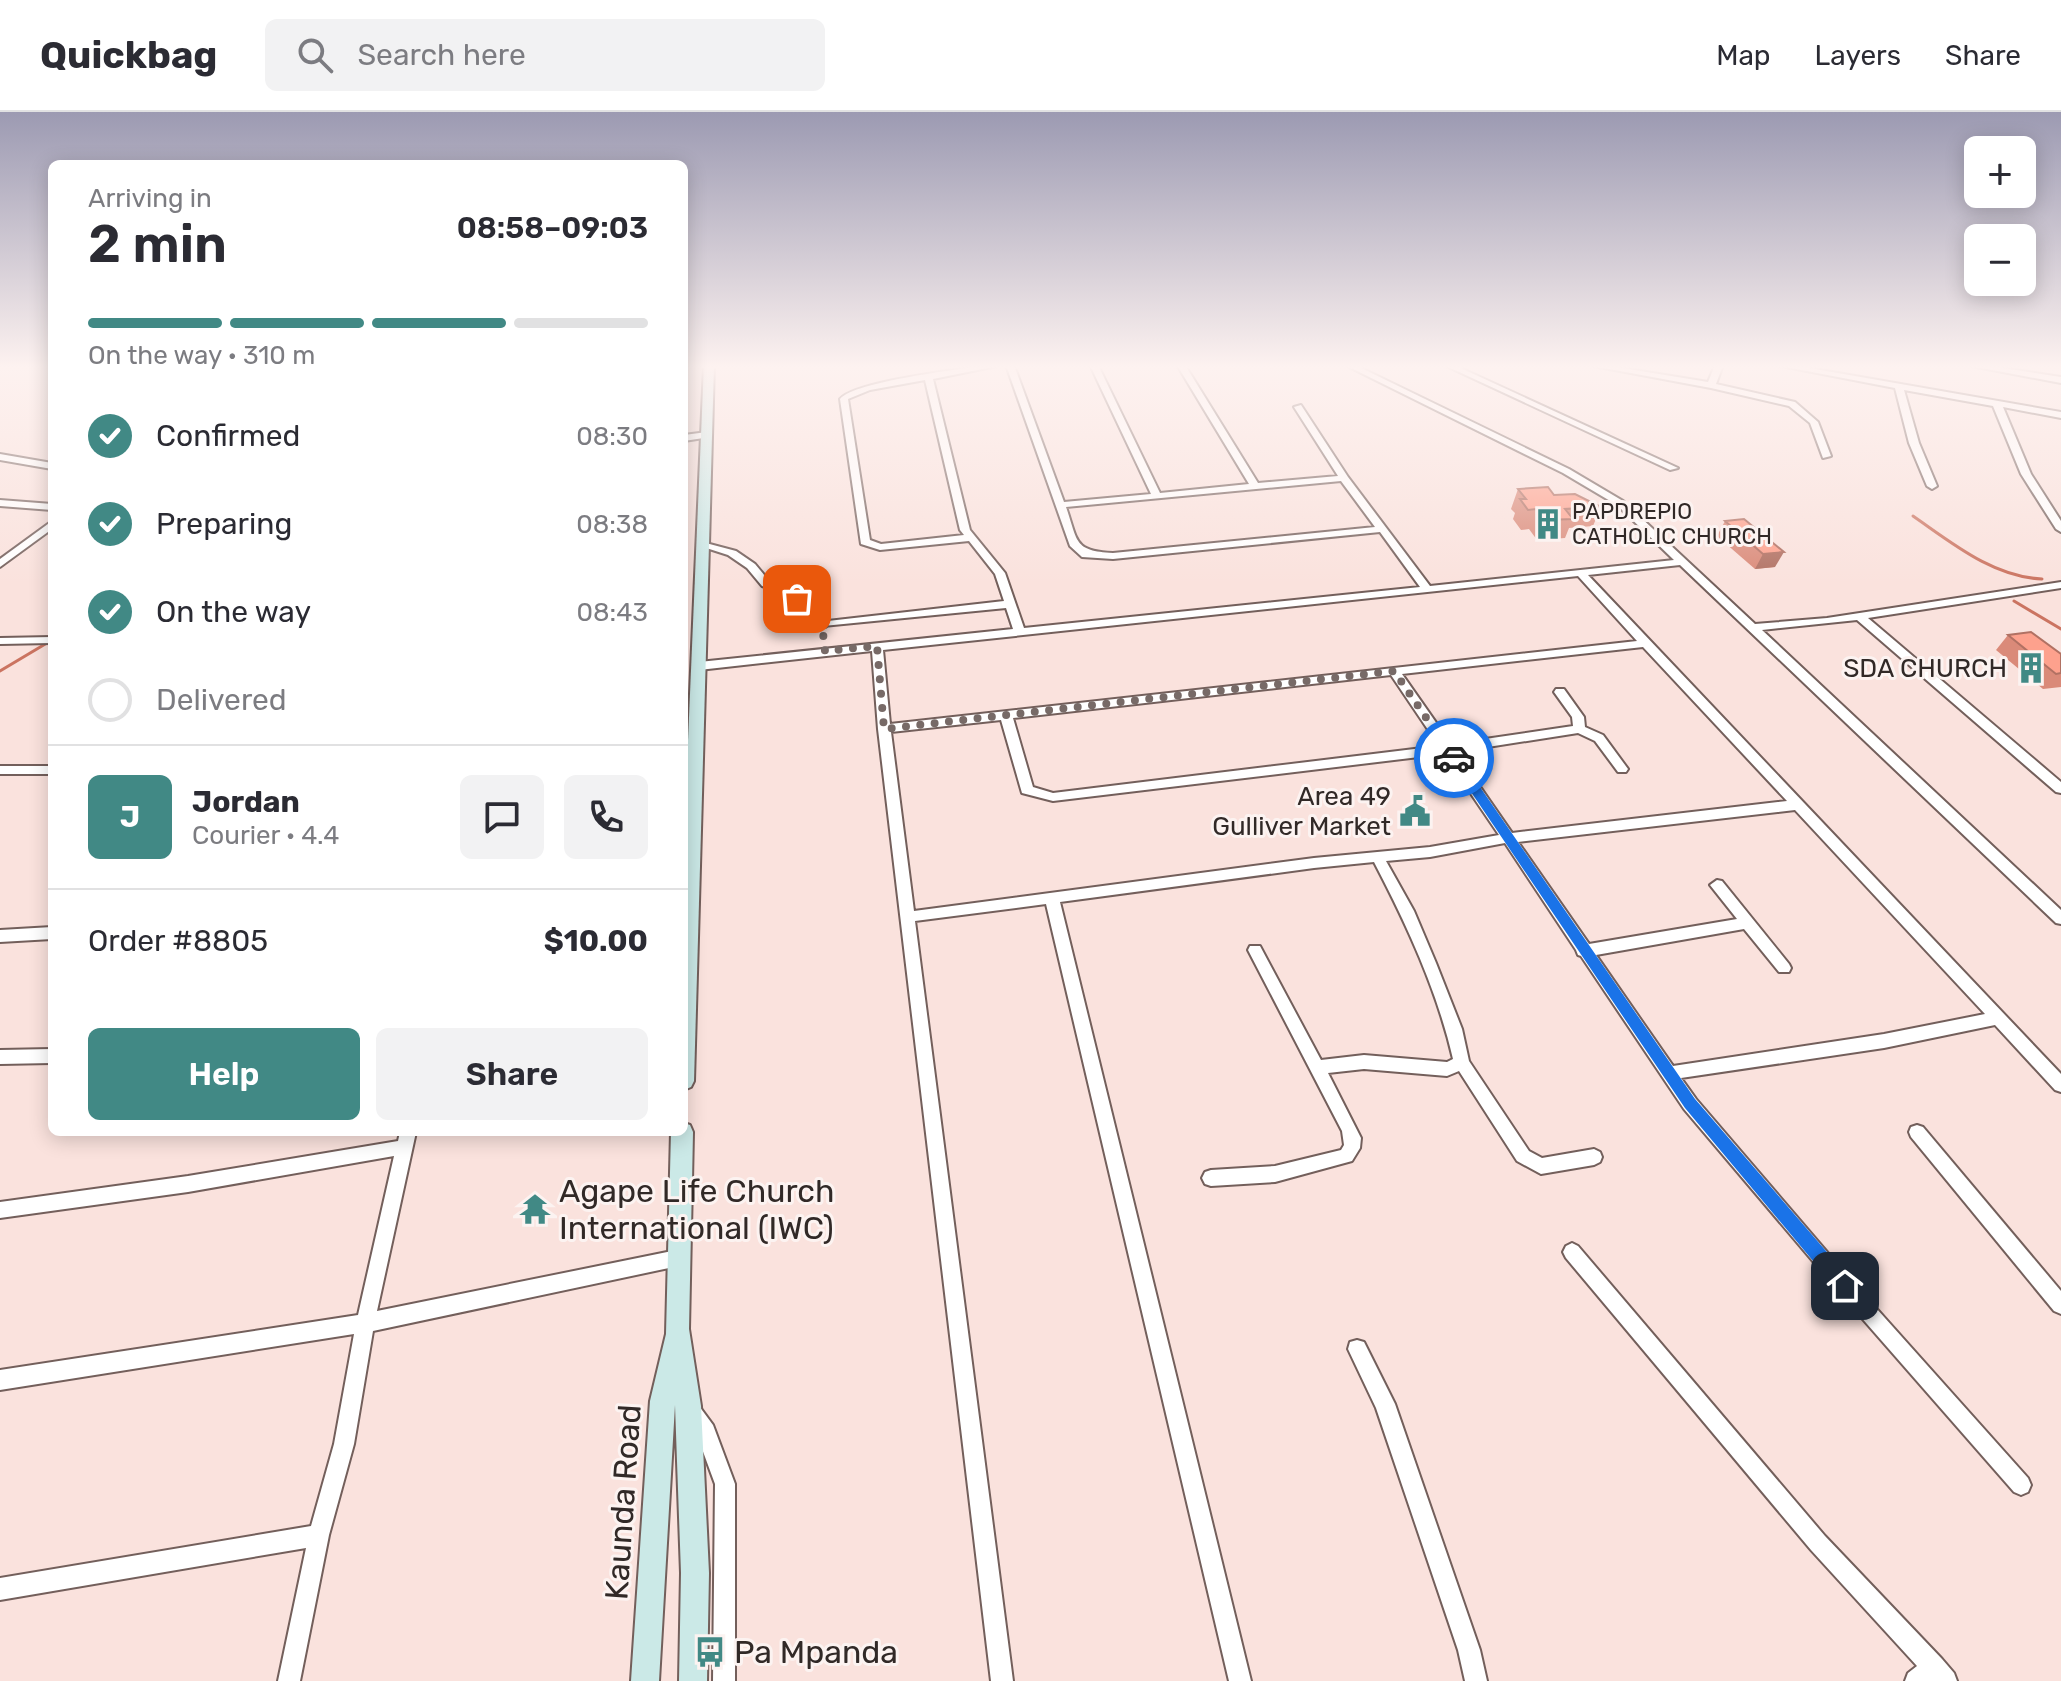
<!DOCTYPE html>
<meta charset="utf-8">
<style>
:root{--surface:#fff;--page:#f2f2f3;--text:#2b2b33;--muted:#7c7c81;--line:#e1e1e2;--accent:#418985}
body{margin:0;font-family:Rubik,sans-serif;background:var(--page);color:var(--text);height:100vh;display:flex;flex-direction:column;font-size:30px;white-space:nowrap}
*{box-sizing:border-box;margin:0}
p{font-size:26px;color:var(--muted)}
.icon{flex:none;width:44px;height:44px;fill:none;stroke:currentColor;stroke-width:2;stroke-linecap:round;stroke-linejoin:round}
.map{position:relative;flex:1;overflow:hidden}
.side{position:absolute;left:48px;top:48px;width:640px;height:976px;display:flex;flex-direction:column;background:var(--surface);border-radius:12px;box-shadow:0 4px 20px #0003}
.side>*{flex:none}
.fabs{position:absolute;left:1964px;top:24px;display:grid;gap:16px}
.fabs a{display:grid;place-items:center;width:72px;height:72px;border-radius:12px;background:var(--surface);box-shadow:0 4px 20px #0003;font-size:40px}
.pin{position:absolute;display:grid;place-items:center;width:68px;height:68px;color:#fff;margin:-34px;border-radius:16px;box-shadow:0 4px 12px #0006}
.courier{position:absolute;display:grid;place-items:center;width:80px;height:80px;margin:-40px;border:6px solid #1a73e8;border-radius:50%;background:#fff;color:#222;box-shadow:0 2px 10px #0007}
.headline em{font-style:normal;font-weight:600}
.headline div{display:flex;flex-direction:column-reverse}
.headline{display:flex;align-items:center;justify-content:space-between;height:136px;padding:0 40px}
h1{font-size:52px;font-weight:600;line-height:60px}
.bar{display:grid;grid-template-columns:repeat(4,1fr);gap:12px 8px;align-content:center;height:96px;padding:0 40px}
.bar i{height:10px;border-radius:6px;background:var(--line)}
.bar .current{background:var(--accent)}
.bar p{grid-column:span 4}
.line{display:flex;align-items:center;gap:20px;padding:0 40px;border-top:2px solid var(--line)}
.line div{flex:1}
.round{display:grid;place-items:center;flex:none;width:84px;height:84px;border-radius:12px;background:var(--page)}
ol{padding:0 40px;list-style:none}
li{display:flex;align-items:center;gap:24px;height:88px}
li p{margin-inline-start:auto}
li .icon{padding:8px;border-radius:50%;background:var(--accent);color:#fff;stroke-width:4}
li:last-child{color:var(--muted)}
li i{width:44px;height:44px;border:4px solid var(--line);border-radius:50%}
.cta{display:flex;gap:16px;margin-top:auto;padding:16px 40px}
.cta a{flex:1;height:92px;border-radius:12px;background:var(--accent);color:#fff;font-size:32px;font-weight:600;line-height:92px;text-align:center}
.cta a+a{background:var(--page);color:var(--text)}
header{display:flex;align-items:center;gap:48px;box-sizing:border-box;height:112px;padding:0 40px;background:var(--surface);border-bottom:2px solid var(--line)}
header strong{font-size:38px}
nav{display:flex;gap:44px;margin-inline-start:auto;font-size:28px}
.search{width:560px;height:72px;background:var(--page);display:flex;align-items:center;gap:20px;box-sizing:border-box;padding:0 28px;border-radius:12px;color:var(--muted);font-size:30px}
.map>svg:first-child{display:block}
</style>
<header>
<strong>Quickbag</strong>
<div class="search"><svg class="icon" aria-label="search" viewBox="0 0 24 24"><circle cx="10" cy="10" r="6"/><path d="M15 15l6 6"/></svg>Search here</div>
<nav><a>Map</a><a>Layers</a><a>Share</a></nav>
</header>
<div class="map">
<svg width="2061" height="1569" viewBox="0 0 2061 1569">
<rect width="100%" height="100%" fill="#fae2dd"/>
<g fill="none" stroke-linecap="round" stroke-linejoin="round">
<g stroke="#cb7461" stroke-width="3">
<path d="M1913,404C1952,431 1993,465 2042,467"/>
<polyline points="2014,489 2061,517"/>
<polyline points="0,559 52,528"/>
</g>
<defs>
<g id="street">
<path d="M986,253H1002L933,267L970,418L1005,461L1024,516L1420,475L1380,420L1113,447L1082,445L1070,434L1006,253H1014L1064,390L1151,382L1090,253H1098L1160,381L1249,372L1177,253H1185L1258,371L1338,364L1294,295L1301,293L1348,365L1430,474L1674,448L1617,393L1563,361L1345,253H1355L1569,357L1623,389L1755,512L1827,506L2061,470V476L1868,506L2061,670V681L2056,680L1857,508L1762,518L2061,798V812L2056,811L1680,453L1588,463L2061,962V980L2055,978L1995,913L1884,936L1681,966L1696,987L1851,1168L2028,1366L2031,1373L2028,1380L2021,1383L2014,1380L1839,1180L1684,997L1581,844L1578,843L1576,838L1505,731L1430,745L1386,749L1414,799L1436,851L1462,917L1469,949L1529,1039L1542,1046L1594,1037L1600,1040L1602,1045L1600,1050L1594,1053L1541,1062L1517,1049L1459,959L1447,964L1364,957L1328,961L1361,1026L1360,1036L1352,1049L1275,1070L1211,1074L1205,1072L1202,1066L1205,1060L1211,1058L1275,1054L1341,1038L1344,1033L1342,1019L1248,838L1250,834H1260L1321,948L1364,943L1447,950L1453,947C1437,878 1407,813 1374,750L1314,756L1060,790L1251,1569H1229L1046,792L915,809L1013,1569H991L878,617L872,539L699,558L693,554L699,550L1013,517L1006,496L813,515L798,507L790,484L762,474L747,456L728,443L697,433L702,430L736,439L755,452L770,470L799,480L807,503L819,510L1004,489L995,462L969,429L880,438L861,432L840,287C856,269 957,258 986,253ZM925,268L960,418L964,423L881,432L870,428L848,287L870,278ZM1341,369L1375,415L1113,441C1073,439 1078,429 1066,395ZM1578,464L1637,529L890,612L883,538ZM1643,535L1787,689L1512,721L1456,640L1578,621L1595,629L1618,660H1626L1628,657L1603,623L1585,615L1584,605L1564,577H1556L1554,580L1572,605L1573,614L1451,632L1402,562ZM1391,563L1439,634L1053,681L1033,675L1013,606ZM1001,608L1022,681L1053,689L1444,642L1499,723L1430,735L1314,746L914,799L891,620ZM1795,698L1985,902L1884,922L1673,954L1596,843L1744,817L1779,860H1789L1791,856L1789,852L1722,769L1717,768L1710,773L1737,807L1589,832L1518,730Z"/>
<polygon points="1444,253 1454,253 1678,356 1670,358"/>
<polygon points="1588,253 1604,253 1708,270 1715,253 1723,253 1716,272 1795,290 1818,310 1831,344 1823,346 1810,311 1789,294 1711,276"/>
<polygon points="1776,253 1792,253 2061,300 2061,306 2003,295 2031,362 2061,409 2061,420 2056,417 2021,362 1993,294 1904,278 1919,331 1937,374 1932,377 1927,374 1909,331 1895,276"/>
<polygon points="1966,253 1983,253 2061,265 2061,271"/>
<polygon points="707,320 711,323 710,325 684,329 684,323"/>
<polygon points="0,342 52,351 52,357 0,348"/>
<polygon points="0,388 52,392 52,398 0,394"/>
<polygon points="52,409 52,417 0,455 0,447"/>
<polygon points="52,525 52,531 0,532 0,526"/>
<rect x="0" y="654" width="52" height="8"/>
<polygon points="52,815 52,827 0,830 0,818"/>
<polygon points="52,937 52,951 0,952 0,938"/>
<polygon points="1917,1013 1923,1015 2061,1179 2061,1202 2054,1199 1911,1025 1909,1020 1911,1015"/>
<polygon points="400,1020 416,1020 377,1199 677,1138 683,1141 686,1147 683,1153 373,1219 354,1332 329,1423 300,1569 278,1569 306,1436 0,1488 0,1466 311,1414 334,1332 354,1222 0,1278 0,1258 358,1203 394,1044 188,1080 0,1106 0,1090 188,1064 398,1029"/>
<polygon points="1572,1131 1578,1134 1825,1424 1942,1547 1954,1561 1957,1569 1905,1569 1908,1561 1917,1554 1811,1438 1566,1146 1563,1140 1566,1134"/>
<polygon points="1357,1228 1364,1230 1395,1292 1480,1538 1487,1569 1465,1569 1458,1538 1376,1296 1348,1237 1350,1230"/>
<polygon points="692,1291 699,1294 713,1313 735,1372 735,1569 713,1569 715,1372 698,1326 682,1301 685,1294"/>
</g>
<g id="secondary">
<polygon points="704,253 714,253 694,969 691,975 684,978 684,723"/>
<polygon points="684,1011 690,1013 693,1020 689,1217 701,1294 709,1461 707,1569 679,1569 681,1461 675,1293 659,1569 631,1569 650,1289 666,1222 671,1020 684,1020"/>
</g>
</defs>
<use href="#street" stroke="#735f5b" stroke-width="4"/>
<use href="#secondary" stroke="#735f5b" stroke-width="4"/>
<use href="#street" fill="#fff" fill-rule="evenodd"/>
<use href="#secondary" fill="#cbe9e7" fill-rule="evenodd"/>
</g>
<g fill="#da8a79">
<polygon points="1518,377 1554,383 1601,395 1593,414 1569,416 1565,426 1537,428 1529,417 1521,418 1513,407 1515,401 1511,397"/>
<polygon points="1744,407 1775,455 1755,457 1717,424 1725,409"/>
<polygon points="2008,523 2061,542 2061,575 2043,577 1996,538"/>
</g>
<polygon fill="#b17163" points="1784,440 1775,455 1755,457 1763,442"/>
<g fill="#fda18d" stroke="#b17163" stroke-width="2">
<polygon points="1548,375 1554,383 1575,382 1601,395 1565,397 1573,407 1545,408 1536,397 1528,398 1520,387 1526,387 1518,377"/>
<polygon points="1744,407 1784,440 1763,442 1725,409"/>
<polygon points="2031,520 2061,542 2061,561 2056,562 2008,523"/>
</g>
<linearGradient id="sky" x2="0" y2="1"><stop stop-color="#9c9ab2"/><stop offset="0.54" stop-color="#fdf2f0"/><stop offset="1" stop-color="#fdf2f0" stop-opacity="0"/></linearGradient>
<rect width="2061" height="472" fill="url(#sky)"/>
<polygon fill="#1a73e8" points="1450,643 1458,643 1695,987 1851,1168 1853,1174 1851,1180 1845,1182 1839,1180 1685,996 1450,649"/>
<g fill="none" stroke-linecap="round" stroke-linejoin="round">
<polyline stroke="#776a67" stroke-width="8" stroke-dasharray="0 14.4" points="797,487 802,505 817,513 827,513 823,521 825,539 877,534 884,617 1394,559 1454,646"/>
</g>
<defs>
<symbol id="building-bare" viewBox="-9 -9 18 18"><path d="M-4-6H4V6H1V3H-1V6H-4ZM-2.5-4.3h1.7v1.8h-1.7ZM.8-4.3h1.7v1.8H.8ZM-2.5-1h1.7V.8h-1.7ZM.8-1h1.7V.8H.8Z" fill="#418985" stroke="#fcf3f1" stroke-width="2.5" paint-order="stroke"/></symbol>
<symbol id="civic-bare" viewBox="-9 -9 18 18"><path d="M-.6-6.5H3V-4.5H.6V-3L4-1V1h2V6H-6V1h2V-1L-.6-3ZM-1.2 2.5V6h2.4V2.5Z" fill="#418985" stroke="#fcf3f1" stroke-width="2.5" paint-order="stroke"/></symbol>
<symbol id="temple-bare" viewBox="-9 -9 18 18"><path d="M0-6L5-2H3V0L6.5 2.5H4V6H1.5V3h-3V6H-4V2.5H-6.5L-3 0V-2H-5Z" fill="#418985" stroke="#fcf3f1" stroke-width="2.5" paint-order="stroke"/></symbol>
<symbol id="bus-bare" viewBox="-9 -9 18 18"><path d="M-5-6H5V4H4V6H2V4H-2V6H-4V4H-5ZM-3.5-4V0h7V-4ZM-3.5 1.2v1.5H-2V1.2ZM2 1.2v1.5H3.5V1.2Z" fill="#418985" stroke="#fcf3f1" stroke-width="2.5" paint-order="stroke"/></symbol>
</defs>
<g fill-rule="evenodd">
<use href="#building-bare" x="1526" y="390" width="44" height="44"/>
<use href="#building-bare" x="2009" y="534" width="44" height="44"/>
<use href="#civic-bare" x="1393" y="677" width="44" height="44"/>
<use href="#temple-bare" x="513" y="1075" width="44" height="44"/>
<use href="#bus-bare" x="688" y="1518" width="44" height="44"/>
</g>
<g text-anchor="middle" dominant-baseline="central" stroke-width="6" stroke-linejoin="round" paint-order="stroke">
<g font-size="22" fill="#312927" stroke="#fcf3f1" text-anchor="start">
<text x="1572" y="399">PAPDREPIO<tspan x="1572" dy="25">CATHOLIC CHURCH</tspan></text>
</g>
<g font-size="26" fill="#312927" stroke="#fcf3f1" text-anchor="end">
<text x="2007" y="556">SDA CHURCH</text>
<text x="1391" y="684">Area 49<tspan x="1391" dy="30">Gulliver Market</tspan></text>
</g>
<g font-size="32" fill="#312927" stroke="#fcf3f1" text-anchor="start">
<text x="559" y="1079">Agape Life Church<tspan x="559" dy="37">International (IWC)</tspan></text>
<text x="734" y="1540">Pa Mpanda</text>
</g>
<g font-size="32" fill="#312927" stroke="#fcf3f1">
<text transform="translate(623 1390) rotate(-86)">Kaunda Road</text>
</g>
</g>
</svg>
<div class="fabs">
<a>+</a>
<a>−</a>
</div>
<div class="pin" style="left:797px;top:487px;background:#ea580c"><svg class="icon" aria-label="bag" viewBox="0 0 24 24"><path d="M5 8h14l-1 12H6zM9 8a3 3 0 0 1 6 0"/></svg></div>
<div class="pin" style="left:1845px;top:1174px;background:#1f2937"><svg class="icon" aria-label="home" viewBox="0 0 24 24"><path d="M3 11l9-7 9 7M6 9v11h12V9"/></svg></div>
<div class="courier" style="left:1454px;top:646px"><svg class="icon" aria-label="car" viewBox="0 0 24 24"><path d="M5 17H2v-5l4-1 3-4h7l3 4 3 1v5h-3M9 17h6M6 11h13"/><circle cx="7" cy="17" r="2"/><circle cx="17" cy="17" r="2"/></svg></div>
<section class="side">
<div class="headline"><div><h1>2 min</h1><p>Arriving in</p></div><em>08:58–09:03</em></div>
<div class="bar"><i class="current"></i><i class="current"></i><i class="current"></i><i></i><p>On the way · 310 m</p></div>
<ol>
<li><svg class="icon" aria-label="check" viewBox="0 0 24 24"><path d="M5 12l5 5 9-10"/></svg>Confirmed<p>08:30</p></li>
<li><svg class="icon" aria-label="check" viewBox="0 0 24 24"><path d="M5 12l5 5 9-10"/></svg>Preparing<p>08:38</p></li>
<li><svg class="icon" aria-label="check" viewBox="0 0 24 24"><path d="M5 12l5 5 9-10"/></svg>On the way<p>08:43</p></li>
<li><i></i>Delivered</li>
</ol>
<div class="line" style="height:144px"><b class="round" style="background:var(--accent);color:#fff">J</b><div><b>Jordan</b><p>Courier · 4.4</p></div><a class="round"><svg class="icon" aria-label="chat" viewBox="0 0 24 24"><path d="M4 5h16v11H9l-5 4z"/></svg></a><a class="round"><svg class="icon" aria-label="phone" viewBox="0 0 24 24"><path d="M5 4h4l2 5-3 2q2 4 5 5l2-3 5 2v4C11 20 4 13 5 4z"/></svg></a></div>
<div class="line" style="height:104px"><div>Order #8805</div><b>$10.00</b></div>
<div class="cta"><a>Help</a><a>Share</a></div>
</section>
</div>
